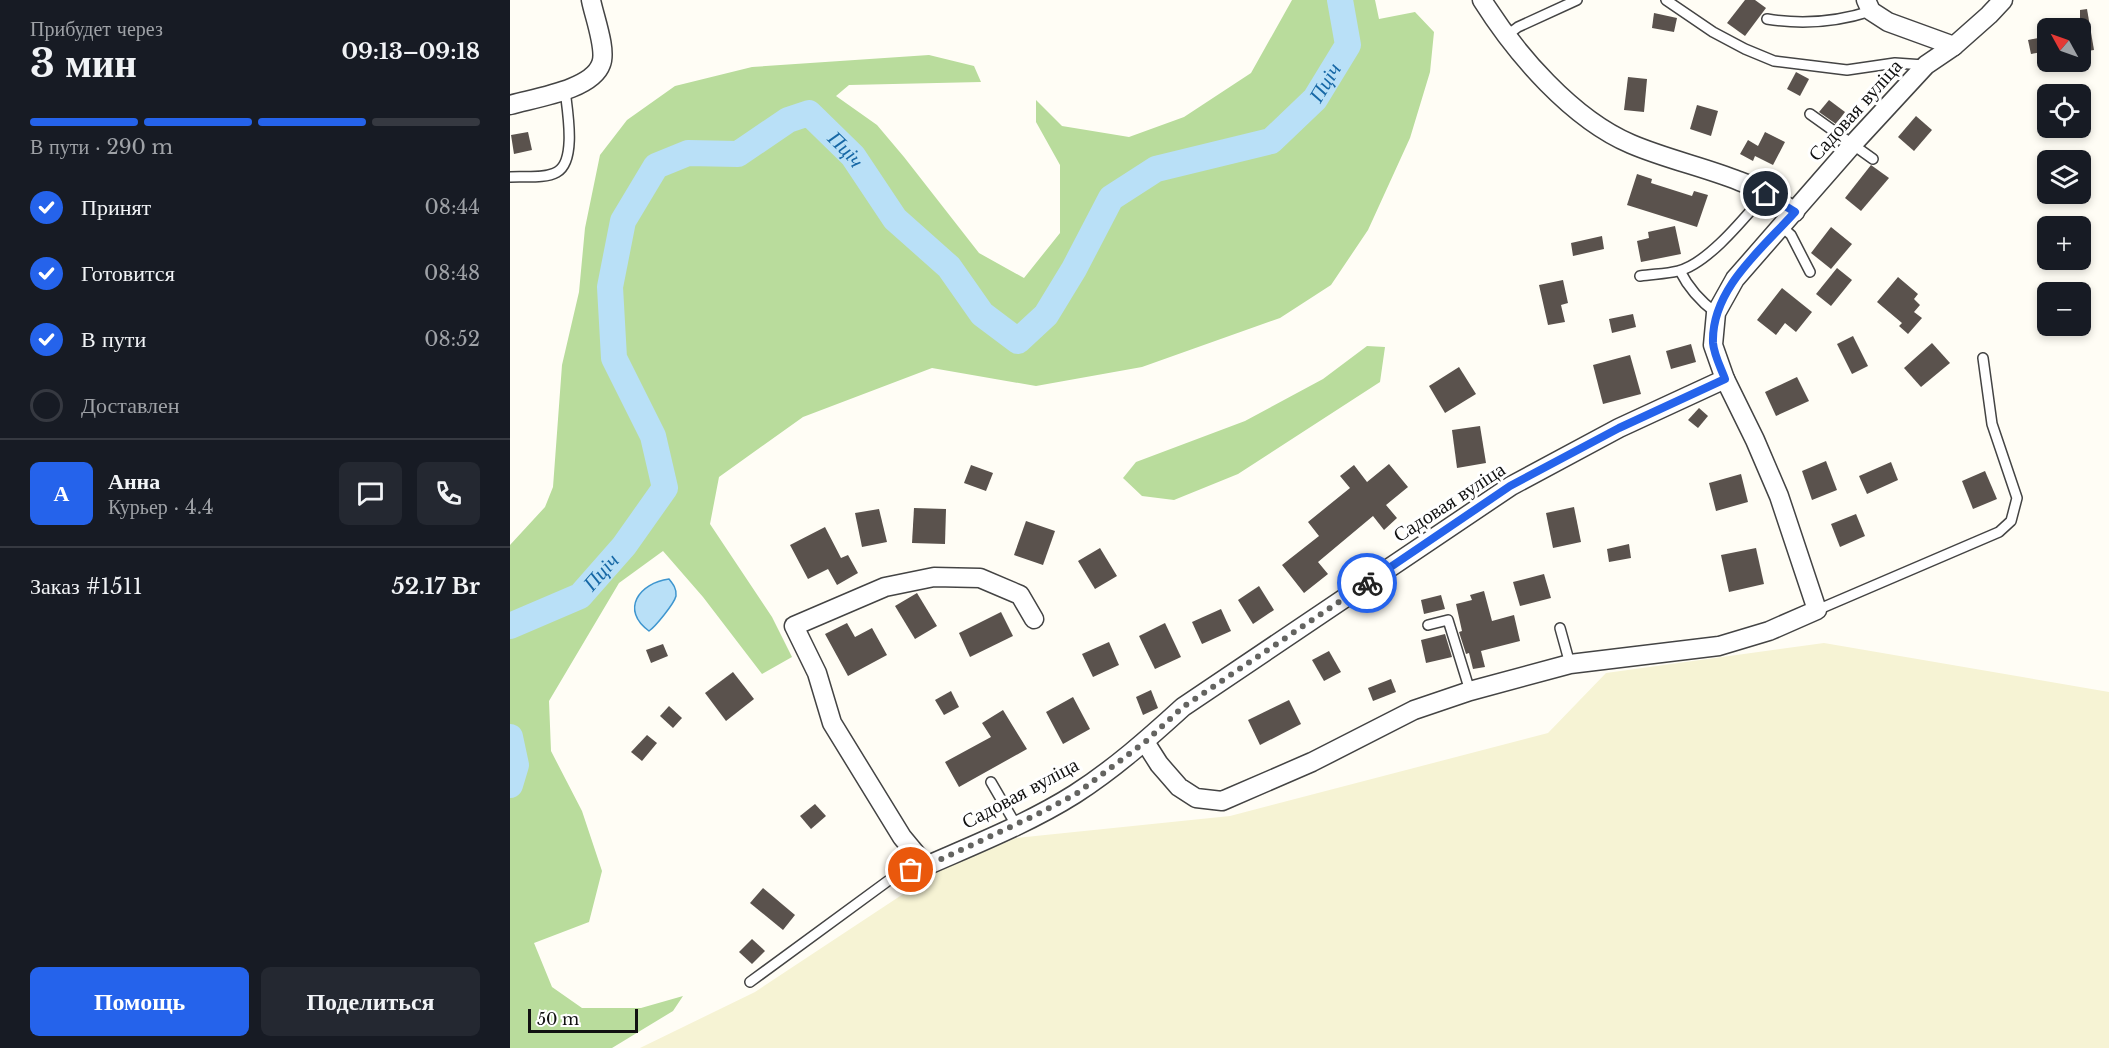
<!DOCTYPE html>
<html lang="ru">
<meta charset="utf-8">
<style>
:root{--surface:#171b24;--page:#242831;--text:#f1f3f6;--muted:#9ea1a6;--line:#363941;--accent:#2563eb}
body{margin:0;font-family:"Libre Baskerville",serif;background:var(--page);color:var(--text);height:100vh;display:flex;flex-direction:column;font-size:22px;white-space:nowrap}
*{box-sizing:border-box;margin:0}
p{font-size:20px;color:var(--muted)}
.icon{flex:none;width:33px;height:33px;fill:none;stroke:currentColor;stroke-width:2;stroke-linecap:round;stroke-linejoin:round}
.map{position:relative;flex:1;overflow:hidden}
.details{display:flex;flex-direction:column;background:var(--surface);width:510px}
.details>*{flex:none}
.needle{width:39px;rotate:310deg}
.controls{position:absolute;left:1527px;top:18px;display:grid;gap:12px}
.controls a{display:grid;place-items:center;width:54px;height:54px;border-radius:9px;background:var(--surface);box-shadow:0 3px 9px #0003;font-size:30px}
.scale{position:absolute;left:18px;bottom:15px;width:110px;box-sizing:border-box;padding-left:6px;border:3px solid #111;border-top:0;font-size:16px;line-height:21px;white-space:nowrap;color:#111;-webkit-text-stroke:4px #fff;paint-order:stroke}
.pin{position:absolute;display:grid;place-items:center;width:51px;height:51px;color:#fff;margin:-26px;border:3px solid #fff;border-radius:50%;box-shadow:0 2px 6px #0007}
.courier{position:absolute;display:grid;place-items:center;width:60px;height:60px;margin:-30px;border:4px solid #2563eb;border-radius:50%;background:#fff;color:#222;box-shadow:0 2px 8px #0007}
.summary em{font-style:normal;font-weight:700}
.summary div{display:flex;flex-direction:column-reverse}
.summary{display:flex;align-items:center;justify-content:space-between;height:102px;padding:0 30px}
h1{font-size:39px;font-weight:700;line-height:45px}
.bar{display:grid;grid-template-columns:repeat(4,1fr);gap:9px 6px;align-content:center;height:72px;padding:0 30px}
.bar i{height:8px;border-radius:4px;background:var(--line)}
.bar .selected{background:var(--accent)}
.bar p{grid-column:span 4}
.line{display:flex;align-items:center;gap:15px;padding:0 30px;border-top:2px solid var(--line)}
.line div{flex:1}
.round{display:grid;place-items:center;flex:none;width:63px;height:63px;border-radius:9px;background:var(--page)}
ol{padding:0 30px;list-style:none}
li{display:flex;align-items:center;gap:18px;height:66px}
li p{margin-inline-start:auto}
li .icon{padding:6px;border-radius:50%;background:var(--accent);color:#fff;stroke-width:4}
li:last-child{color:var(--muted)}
li i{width:33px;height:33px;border:3px solid var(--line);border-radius:50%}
.action{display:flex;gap:12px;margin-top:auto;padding:12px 30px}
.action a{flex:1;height:69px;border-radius:9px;background:var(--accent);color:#fff;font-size:24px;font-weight:700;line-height:69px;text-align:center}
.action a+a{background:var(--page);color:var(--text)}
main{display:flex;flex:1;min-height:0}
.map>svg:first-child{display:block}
</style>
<main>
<section class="details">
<div class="summary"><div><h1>3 мин</h1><p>Прибудет через</p></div><em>09:13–09:18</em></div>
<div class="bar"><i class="selected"></i><i class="selected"></i><i class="selected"></i><i></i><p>В пути · 290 m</p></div>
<ol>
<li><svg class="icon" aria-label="check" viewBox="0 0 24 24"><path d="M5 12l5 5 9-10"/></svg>Принят<p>08:44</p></li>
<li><svg class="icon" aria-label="check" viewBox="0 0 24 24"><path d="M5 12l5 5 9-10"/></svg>Готовится<p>08:48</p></li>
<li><svg class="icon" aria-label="check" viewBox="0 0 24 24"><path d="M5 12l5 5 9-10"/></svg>В пути<p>08:52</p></li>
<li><i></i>Доставлен</li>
</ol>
<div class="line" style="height:108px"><b class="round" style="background:var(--accent);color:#fff">А</b><div><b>Анна</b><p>Курьер · 4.4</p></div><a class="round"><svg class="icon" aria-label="chat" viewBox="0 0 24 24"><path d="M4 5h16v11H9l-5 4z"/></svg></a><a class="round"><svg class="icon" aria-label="phone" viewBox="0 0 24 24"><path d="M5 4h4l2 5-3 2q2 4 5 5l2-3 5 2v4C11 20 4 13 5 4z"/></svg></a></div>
<div class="line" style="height:78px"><div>Заказ #1511</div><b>52.17 Br</b></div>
<div class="action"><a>Помощь</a><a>Поделиться</a></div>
</section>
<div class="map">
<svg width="1599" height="1048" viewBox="0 0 1599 1048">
<rect width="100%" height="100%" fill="#fffdf5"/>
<polygon fill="#f6f3d4" points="1314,643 1599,692 1599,1048 130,1048 245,992 425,873 506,838 720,816 1038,733 1096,673"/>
<g fill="#b9dc9c">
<polygon points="782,0 865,0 869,19 905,12 924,32 920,72 900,138 858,230 821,285 770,318 632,367 526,386 422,368 293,417 209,477 200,524 262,617 282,657 252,674 193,597 153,551 109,583 39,701 41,751 72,811 92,871 79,922 24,943 42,987 72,1008 131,1008 173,996 163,1011 102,1048 0,1048 0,545 35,507 43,487 52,365 69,292 75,228 90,155 117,120 165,86 242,67 419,55 464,66 471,82 339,85 326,96 367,125 394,157 469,253 514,278 550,233 550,165 526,122 526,100 552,126 619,137 674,117 741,73"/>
<polygon points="857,346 875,347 870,382 728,474 664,500 632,496 613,478 626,462 735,421 813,379"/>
</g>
<path fill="#b9e0f7" stroke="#3f96cf" stroke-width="1.5" d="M159,579C163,584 167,589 166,596C164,604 145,627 139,631C110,610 129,583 159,579Z"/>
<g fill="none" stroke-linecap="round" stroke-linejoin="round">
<g stroke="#b9e0f7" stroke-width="26">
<path id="s1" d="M0,626L70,596L114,546L155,488L143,436L104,358L100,287L113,221L146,166L178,153L228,154L278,120L299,113L343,156L385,219L439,267L472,314L508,341L536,315L564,269L601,198L646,169L761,141L805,99L838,45L830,0"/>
<polyline points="0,737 6,765 0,785"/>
</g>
</g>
<g fill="#5a524d">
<polygon points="1235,0 1245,0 1256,8 1235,36 1217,23"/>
<polygon points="1577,9 1584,50 1570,52 1570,10"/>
<polygon points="1144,13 1167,18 1164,32 1142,28"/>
<polygon points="1538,36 1538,51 1521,54 1518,40"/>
<polygon points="1286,72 1299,79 1290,96 1277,89"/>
<polygon points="1118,77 1137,79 1134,112 1114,110"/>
<polygon points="1319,100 1335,112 1326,124 1309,112"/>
<polygon points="1187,105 1208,111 1201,136 1180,129"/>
<polygon points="1406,116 1422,130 1404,151 1388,137"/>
<polygon points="18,132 22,150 4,154 1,135"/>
<polygon points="1255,132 1275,142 1263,165 1245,156 1243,161 1230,154 1238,140 1248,146"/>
<polygon points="1361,165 1379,178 1351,211 1335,198"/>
<polygon points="1127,174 1142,179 1141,183 1182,196 1184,191 1198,195 1187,227 1117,205"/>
<polygon points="1165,226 1171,254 1131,262 1127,241 1139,238 1138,232"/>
<polygon points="1321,227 1342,244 1321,269 1301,253"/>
<polygon points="1092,236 1094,249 1063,256 1061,243"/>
<polygon points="1327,268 1342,280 1321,306 1306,294"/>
<polygon points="1388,277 1408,294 1404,299 1410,305 1404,312 1412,318 1398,334 1389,326 1392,323 1367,302"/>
<polygon points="1053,280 1058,303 1051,305 1055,322 1038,325 1029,285"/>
<polygon points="1272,288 1302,312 1286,332 1275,323 1266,335 1247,320"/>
<polygon points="1123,314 1126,327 1102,333 1099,319"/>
<polygon points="1343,336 1358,366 1342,374 1327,344"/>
<polygon points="1422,343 1440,363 1411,387 1394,368"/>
<polygon points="1181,344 1186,362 1161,369 1156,351"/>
<polygon points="1120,355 1131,394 1093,404 1083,365"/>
<polygon points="949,367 966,394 935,413 919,386"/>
<polygon points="1287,377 1299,401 1266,416 1255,392"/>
<polygon points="1189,408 1198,416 1188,428 1178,420"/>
<polygon points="970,426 976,463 947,468 942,430"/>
<polygon points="1316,461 1327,490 1302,500 1292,471"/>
<polygon points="1381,462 1388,480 1357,494 1349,476"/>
<polygon points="879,464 898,487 876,505 887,518 874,530 863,516 808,562 818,574 794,593 772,565 809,536 798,522 840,488 830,476 844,465 857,482"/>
<polygon points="461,465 483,473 476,491 454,483"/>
<polygon points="1475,471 1487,499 1463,509 1452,481"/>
<polygon points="1231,474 1238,502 1206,511 1199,483"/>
<polygon points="1064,507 1071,542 1043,548 1036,513"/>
<polygon points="404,508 436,509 435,544 402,543"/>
<polygon points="369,509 377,542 352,547 345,513"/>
<polygon points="1346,514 1355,536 1330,547 1321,524"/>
<polygon points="516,521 545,531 533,565 504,555"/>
<polygon points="315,527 331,558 338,555 348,573 327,585 318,569 298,579 280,545"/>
<polygon points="1119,544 1121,558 1099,562 1097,549"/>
<polygon points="590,548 607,576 585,589 568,561"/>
<polygon points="1246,548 1254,584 1219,592 1211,555"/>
<polygon points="1034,574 1041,598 1010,606 1003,582"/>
<polygon points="749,586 764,610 743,624 728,600"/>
<polygon points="974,591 982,621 1004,615 1010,641 971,651 975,667 963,669 959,653 956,654 949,632 952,631 946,604 962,600 960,595"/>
<polygon points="407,593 427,626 405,639 385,606"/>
<polygon points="931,595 935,609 914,614 911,600"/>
<polygon points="711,609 721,631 692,644 682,622"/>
<polygon points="491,612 503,636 460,657 449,633"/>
<polygon points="337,623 345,637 362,628 377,655 338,676 315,634"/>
<polygon points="655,623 671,657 645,669 629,636"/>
<polygon points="935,634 942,657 916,663 911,640"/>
<polygon points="599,642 609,665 583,677 572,654"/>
<polygon points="153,644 158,656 141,663 136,650"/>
<polygon points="819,651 831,672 814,681 802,660"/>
<polygon points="223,672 244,699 216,721 195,693"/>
<polygon points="881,679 886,692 863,701 858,688"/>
<polygon points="641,690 648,708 633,715 626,697"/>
<polygon points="441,691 449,707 434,715 425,700"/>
<polygon points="563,697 580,729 553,744 536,712"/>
<polygon points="779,700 791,724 750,745 738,720"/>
<polygon points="159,706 172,718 163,728 150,716"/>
<polygon points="493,710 517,749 449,787 435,762 481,737 472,723"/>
<polygon points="137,735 147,743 132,761 121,752"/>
<polygon points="305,804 316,816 301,829 290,816"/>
<polygon points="253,888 285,915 273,930 240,903"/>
<polygon points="242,939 255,951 242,964 229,952"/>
</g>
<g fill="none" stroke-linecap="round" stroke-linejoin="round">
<defs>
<g id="lane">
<polyline points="1156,0 1203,32 1235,49 1264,61 1337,70 1385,63 1414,65"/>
<path d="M1257,19C1293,25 1327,22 1361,11"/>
<polyline points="996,36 1008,27 1067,0"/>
<polyline points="1300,114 1363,159"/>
<path d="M0,177C14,176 35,179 47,172C67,161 57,109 55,90"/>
<polyline points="1272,227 1281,235 1300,272"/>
<path d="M1170,271C1179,289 1190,301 1206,313"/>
<path d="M1130,276C1143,274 1156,274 1168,271C1198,264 1236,216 1256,193"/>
<polyline points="1307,610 1489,532 1501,521 1507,498 1482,424 1473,358"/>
<polyline points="918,625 938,620 960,691"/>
<polyline points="1050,628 1060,664"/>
<polyline points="481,782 506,825"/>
<polyline points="240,982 386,875 416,866"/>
</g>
<g id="street">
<path d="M972,0C1006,54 1062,119 1121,144C1156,159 1194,167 1229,181C1249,188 1267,200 1285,212"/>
<polyline points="1356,0 1361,11 1378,22 1444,46"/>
<path d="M0,105C24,98 82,90 91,64C97,50 84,16 81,0"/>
<path d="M524,619L510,595L470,578L424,577L375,587L284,626L307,673L322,723L392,837L416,866C466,844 519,823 565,794C604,769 639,738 673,707L1001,486L1109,428L1215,379"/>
<polyline points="635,742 649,764 669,787 686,798 712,801 802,762 904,710 960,691 1060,664 1209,646 1259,631 1307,610 1269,496 1245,440 1215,379 1203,345 1206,313 1225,279 1343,144 1416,65 1444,46 1479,15 1493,0"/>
</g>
</defs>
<use href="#lane" stroke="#444" stroke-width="12"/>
<use href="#street" stroke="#444" stroke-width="21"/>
<use href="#lane" stroke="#fff" stroke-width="9"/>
<use href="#street" stroke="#fff" stroke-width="18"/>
</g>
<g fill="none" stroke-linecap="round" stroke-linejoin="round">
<polyline stroke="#646461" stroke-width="6" stroke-dasharray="0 10.8" points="401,870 416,866 464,844 528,814 566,794 635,742 673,707 857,583"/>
<path stroke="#2563eb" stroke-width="8" d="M857,583L1000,486L1109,428L1215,379C1211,368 1204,355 1203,343C1201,289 1252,249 1285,212L1256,194"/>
</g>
<g text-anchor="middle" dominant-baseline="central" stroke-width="6" stroke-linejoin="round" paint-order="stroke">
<g font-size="20" fill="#111" stroke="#fff">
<text transform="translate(1345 110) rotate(-48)">Садовая вуліца</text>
<text transform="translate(939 502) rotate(-33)">Садовая вуліца</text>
<text transform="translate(510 793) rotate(-28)">Садовая вуліца</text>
</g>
<g font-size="21" font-style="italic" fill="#1768a6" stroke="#fff">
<text stroke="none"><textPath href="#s1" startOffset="1460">Пціч</textPath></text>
<text stroke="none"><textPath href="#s1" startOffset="776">Пціч</textPath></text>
<text stroke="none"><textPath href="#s1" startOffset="108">Пціч</textPath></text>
</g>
</g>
</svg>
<div class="controls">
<a><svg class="needle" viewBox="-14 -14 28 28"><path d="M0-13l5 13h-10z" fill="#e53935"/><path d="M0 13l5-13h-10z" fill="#9ea1a6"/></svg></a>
<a><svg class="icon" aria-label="locate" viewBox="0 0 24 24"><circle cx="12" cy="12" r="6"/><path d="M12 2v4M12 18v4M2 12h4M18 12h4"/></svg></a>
<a><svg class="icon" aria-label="layers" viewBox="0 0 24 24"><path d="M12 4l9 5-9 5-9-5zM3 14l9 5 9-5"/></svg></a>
<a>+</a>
<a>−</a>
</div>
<div class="scale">50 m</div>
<div class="pin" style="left:401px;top:870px;background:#ea580c"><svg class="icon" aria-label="bag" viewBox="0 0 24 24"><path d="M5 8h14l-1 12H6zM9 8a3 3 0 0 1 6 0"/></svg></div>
<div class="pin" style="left:1256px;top:194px;background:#1f2937"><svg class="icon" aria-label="home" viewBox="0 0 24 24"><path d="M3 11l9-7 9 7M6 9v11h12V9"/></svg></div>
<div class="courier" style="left:857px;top:583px"><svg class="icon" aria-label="bike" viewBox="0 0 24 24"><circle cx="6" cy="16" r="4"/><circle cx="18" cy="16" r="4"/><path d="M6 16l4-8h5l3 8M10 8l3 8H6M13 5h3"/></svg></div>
</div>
</main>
